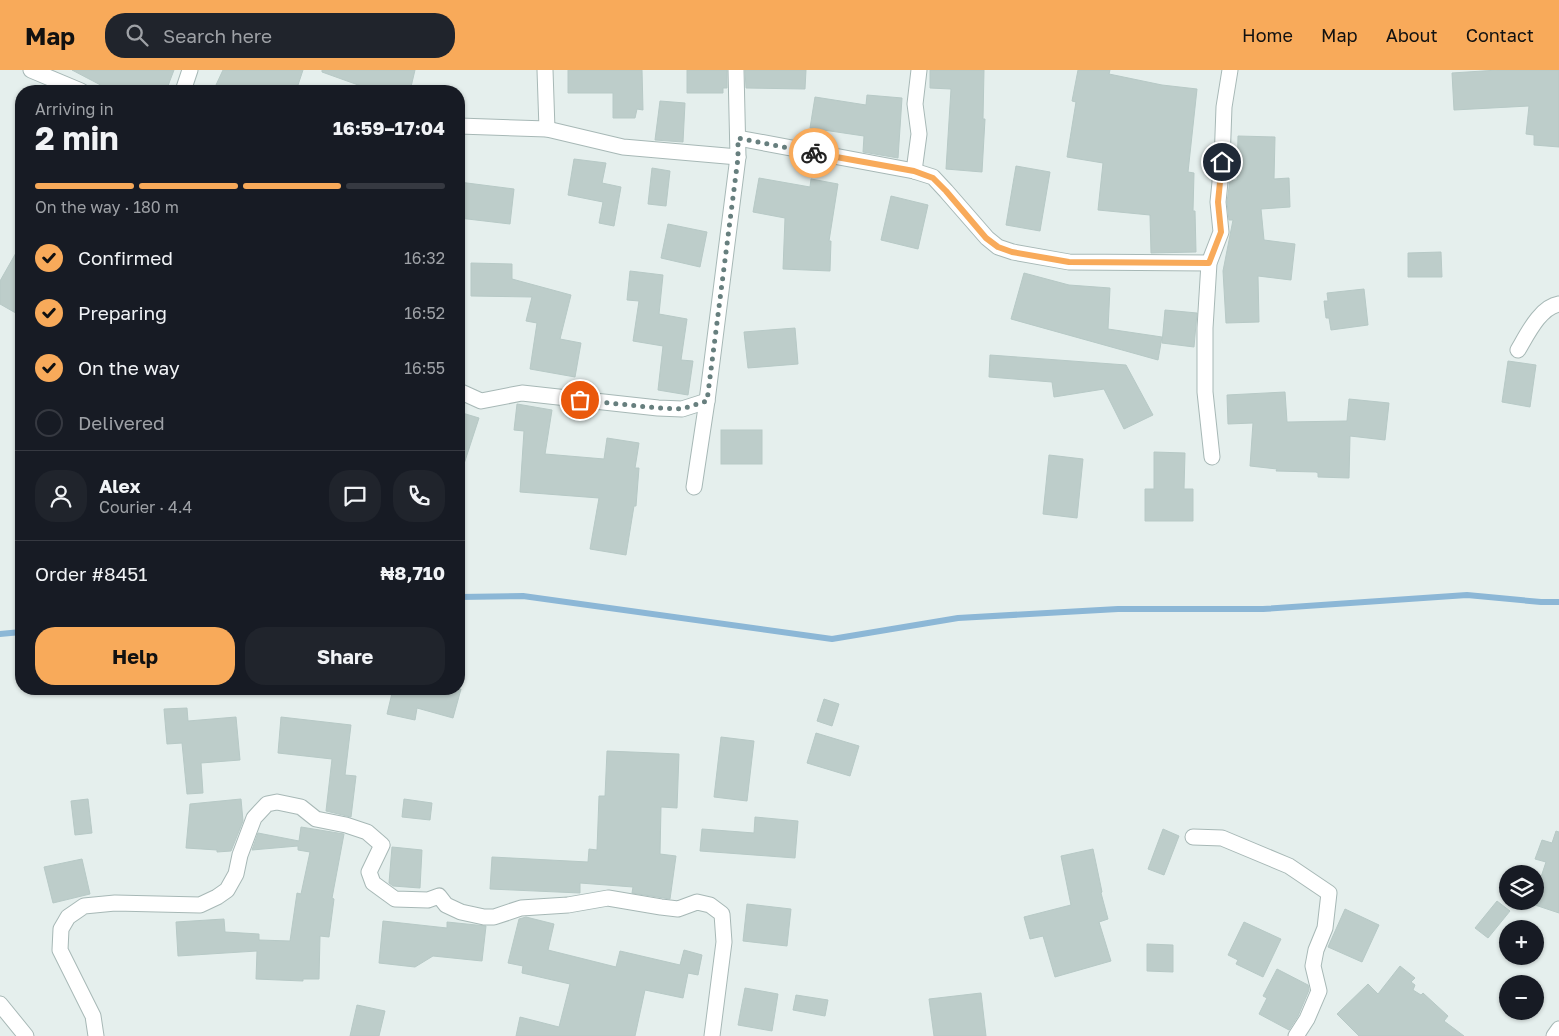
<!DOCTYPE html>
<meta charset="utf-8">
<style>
:root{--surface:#171b24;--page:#20242c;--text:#f1f3f6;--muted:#9ea1a6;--line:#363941;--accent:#f8aa5a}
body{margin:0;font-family:"Golos Text",sans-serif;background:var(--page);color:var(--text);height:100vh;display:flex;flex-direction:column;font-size:19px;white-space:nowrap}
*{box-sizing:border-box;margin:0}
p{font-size:16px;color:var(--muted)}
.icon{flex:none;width:28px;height:28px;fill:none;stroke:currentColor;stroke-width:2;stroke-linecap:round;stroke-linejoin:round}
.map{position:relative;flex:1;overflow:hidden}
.panel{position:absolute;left:15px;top:15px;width:450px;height:610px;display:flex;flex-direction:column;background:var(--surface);border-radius:20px;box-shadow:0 1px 4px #0004}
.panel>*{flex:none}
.tools{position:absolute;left:1499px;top:795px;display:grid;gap:10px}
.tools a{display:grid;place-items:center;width:45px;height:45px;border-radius:50%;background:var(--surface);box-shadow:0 1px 4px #0004;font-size:25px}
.pin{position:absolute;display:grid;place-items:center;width:42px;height:42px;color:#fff;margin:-21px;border:2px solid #fff;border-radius:50%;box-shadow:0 1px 5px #0007}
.courier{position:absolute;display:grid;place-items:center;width:50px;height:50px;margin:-25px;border:4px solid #f8aa5a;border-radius:50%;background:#fff;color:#222;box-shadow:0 1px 6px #0007}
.summary em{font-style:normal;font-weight:700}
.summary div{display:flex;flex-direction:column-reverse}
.summary{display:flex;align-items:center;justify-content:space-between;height:85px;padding:0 20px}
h1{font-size:32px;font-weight:700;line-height:38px}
.bar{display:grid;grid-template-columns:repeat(4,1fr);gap:8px 5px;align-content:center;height:60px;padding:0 20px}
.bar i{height:6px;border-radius:4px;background:var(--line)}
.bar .on{background:var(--accent)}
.bar p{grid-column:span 4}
.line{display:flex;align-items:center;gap:12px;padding:0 20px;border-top:1px solid var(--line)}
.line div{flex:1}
.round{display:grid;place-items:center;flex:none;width:52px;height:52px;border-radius:20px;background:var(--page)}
ol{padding:0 20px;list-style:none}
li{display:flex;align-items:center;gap:15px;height:55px}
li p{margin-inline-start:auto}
li .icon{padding:5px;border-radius:50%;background:var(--accent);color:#111;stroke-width:4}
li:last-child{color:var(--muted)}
li i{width:28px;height:28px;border:2px solid var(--line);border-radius:50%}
.primary-button{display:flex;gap:10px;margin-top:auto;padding:10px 20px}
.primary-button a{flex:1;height:58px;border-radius:20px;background:var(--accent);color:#111;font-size:20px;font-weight:700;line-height:58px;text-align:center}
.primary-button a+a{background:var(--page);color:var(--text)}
header{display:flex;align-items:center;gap:30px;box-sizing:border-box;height:70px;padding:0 25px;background:var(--accent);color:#111}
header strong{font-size:24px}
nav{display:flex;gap:28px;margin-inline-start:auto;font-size:18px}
.search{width:350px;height:45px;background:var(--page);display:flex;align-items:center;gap:12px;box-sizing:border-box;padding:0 18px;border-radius:20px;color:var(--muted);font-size:19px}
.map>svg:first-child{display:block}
</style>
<header>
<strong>Map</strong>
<div class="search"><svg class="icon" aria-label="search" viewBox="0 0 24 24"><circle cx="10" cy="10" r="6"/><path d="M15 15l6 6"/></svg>Search here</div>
<nav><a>Home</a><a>Map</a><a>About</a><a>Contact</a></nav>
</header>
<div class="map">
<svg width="1559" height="966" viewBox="0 0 1559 966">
<rect width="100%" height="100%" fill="#e5efed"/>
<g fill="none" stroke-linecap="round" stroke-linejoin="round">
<g stroke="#8cb7d6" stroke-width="6">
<polyline points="459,527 523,526 832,569 958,548 1118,539 1263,539 1467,525 1541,532 1559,532"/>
<polyline points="0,564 21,562"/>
</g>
</g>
<g fill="#bdcdca" stroke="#b7c9c6">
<polygon points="72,0 174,0 166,21 112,21"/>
<polygon points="223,0 303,0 296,21 229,21 216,15"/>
<polygon points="322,0 415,0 410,21 375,21 322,2"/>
<polygon points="568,0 642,0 643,40 637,39 635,48 613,48 613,23 568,23"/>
<polygon points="687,0 727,0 727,18 723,18 723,23 687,23"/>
<polygon points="745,0 806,0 805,19 746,18"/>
<polygon points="930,0 984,0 983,49 985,49 982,102 946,99 951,19 930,18"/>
<polygon points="1078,0 1110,0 1109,4 1162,15 1197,19 1188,102 1194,103 1193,141 1195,141 1196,182 1151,183 1150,145 1098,140 1103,93 1067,87 1076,32 1072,31"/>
<polygon points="1498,0 1559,0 1559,77 1534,75 1534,65 1526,64 1529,36 1454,40 1452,3"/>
<polygon points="867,25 902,28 898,88 863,82 864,66 810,58 815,27 866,35"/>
<polygon points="660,31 685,33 683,72 655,70"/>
<polygon points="1238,66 1275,67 1274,109 1289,108 1290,137 1261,139 1264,170 1295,174 1291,210 1258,206 1259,252 1226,253 1223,201 1233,150 1229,150 1227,132 1230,110 1237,110"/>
<polygon points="574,89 606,93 602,113 621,117 614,156 599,153 603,132 568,125"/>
<polygon points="1016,96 1050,102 1040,161 1006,155"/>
<polygon points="652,98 670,101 666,136 648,134"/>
<polygon points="759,108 810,117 811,109 838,114 829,171 831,171 830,201 783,199 785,148 753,142"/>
<polygon points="459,112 514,119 510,154 459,148"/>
<polygon points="891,126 928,135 918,179 881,170"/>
<polygon points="668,154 707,162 700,197 661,188"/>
<polygon points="21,174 21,246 0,234 0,211"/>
<polygon points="1441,182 1442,207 1408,207 1408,183"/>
<polygon points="471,193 512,194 512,209 571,225 560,269 581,273 575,307 530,299 537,253 526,251 532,227 471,226"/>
<polygon points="630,201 663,205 659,244 687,249 681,290 693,291 688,325 658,320 663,276 633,271 639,231 627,230"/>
<polygon points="1024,203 1069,215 1110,218 1108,259 1162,267 1158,290 1011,249"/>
<polygon points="1364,219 1368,255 1331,260 1329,248 1326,248 1324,231 1328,231 1327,223"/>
<polygon points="1165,240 1197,243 1194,277 1162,273"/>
<polygon points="795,258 798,294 748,298 744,262"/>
<polygon points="990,285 1126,295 1153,345 1124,359 1104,319 1054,327 1052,312 989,307"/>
<polygon points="1508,291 1536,295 1530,337 1502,332"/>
<polygon points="1285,322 1287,352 1347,351 1349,329 1389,333 1385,370 1350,366 1349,408 1318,407 1318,403 1316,402 1276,401 1277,399 1250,396 1253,353 1228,354 1227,325"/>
<polygon points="517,334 552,340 545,384 604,389 607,368 639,373 635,398 639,398 636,436 634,436 626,485 590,479 599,428 520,422 524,361 514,360"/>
<polygon points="459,342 479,348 462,400 459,399"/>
<rect x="721" y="360" width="41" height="34"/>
<polygon points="1154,382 1185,383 1184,419 1193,419 1193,451 1145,451 1145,419 1154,419"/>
<polygon points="1049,385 1083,389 1077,448 1043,444"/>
<polygon points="393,619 416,619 430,622 431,619 461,619 453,648 417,638 415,650 387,644"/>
<polygon points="824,629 839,634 832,656 817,651"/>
<polygon points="187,638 188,651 236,647 240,690 201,693 203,723 187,724 182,673 167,674 164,639"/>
<polygon points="281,647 351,655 345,705 356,706 351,747 326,741 332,689 278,683"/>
<polygon points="816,663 859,676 850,706 807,693"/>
<polygon points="721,667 754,671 747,731 714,727"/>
<polygon points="607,681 679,684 677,738 661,737 660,784 676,786 670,829 632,823 633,817 580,813 580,823 490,819 492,787 588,792 589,779 597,780 599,726 605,726"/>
<polygon points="88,729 92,763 75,765 71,731"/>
<polygon points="241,729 243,751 231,781 217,782 217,780 186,778 190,734"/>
<polygon points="404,729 432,733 430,750 402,747"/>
<polygon points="755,747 798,751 795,788 700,781 702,759 754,763"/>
<polygon points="301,757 344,764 332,828 334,829 329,867 320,866 319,909 303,909 303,911 256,909 257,881 178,886 176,852 224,849 225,862 259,864 259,870 290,871 297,823 301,824 310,782 298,780 298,776 252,780 258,763 299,771"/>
<polygon points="1163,759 1179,766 1164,805 1148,799"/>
<polygon points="1556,761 1559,762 1559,843 1532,834 1533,831 1535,831 1535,825 1546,792 1535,789 1542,770 1552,773"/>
<polygon points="392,777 422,780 420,818 393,816 389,813"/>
<polygon points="1093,779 1102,822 1101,823 1108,849 1099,852 1111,891 1055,907 1043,866 1030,869 1024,847 1071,835 1061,786"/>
<polygon points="82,789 90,824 53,833 44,797"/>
<polygon points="1497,831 1510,841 1488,868 1475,858"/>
<polygon points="747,834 791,839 787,876 743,871"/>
<polygon points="1345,839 1379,855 1362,892 1328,877"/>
<polygon points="526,847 554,854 548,880 616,897 620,881 680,895 684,880 702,885 698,905 688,903 683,928 645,920 635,966 516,966 520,947 559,957 570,914 522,903 523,896 508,893 519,849"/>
<polygon points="383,851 447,858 447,852 486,856 482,891 433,886 415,897 379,893"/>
<polygon points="1244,852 1281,869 1263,907 1236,894 1238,890 1228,885"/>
<polygon points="1147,874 1173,875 1173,902 1147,901"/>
<polygon points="1400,896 1415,908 1411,912 1415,915 1413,920 1421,925 1423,923 1448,946 1444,951 1464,966 1359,966 1337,944 1368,914 1378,924"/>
<polygon points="1277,899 1308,915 1309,920 1298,946 1289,960 1259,944 1267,928 1263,926"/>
<polygon points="745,918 778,924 772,961 738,955"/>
<polygon points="981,923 986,966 934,966 929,929"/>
<polygon points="796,925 828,930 825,946 793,940"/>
<polygon points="357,935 385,941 379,966 350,966"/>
</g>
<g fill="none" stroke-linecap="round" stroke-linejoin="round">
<defs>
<g id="minor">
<polyline points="31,0 81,21"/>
<polyline points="545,0 547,59"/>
<polyline points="183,21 190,0"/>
<polyline points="459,56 547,59 623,77 738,87"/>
<polyline points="738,68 914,101 933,107 946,121 987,168 998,177 1013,182 1069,192 1209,193"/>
<polyline points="914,101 919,64 915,34 919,0"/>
<path d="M1518,280C1527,265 1540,237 1559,234"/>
<polyline points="459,321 481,331 522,323 658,338 682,339 707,331"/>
<polyline points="1212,387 1205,322 1205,258 1209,193 1221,162 1218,132 1222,92 1224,37 1230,0"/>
<polyline points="694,417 707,331 738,87 736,0"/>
<polyline points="1193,767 1222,768 1289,796 1329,823 1325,858 1316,880 1313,896 1319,921 1307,949 1296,966"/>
<polyline points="0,934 26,966"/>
<polyline points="96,966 93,946 60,880 61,859 68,847 84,836 115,833 200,835 217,827 227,820 236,804 240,785 254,748 267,734 277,732 301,737 316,749 346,755 367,762 382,775 369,802 373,813 395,829 428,830 439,826 446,835 461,842 484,847 494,847 521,838 568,835 608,828 661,837 678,839 697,832 710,835 722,844 724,872 712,966"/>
<polyline points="1554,966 1559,959"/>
</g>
</defs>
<use href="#minor" stroke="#a7b8b6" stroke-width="17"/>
<use href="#minor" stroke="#fff" stroke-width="15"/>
</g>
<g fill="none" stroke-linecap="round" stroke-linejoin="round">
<polyline stroke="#677f7e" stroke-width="5" stroke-dasharray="0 9" points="580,330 658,338 682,339 707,331 738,88 738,68 814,83"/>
<polyline stroke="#f8aa5a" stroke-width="6" points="814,83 914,101 933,108 946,121 986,168 998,177 1012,182 1069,192 1209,193 1221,162 1218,132 1222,92"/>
</g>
</svg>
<div class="tools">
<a><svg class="icon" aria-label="layers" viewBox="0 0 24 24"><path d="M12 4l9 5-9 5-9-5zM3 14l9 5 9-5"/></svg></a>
<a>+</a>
<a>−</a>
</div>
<div class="pin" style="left:580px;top:330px;background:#ea580c"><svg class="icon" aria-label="bag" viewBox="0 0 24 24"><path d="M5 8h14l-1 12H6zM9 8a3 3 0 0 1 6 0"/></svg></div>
<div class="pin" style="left:1222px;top:92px;background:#1f2937"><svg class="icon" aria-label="home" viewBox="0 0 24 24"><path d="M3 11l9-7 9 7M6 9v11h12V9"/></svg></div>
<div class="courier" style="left:814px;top:83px"><svg class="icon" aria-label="bike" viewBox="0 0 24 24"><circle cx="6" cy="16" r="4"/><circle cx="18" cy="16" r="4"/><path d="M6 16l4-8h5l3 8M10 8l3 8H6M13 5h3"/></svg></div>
<section class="panel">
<div class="summary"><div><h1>2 min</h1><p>Arriving in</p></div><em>16:59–17:04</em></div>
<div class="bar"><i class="on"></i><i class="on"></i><i class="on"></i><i></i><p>On the way · 180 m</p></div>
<ol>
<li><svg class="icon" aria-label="check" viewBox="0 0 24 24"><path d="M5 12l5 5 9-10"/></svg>Confirmed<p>16:32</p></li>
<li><svg class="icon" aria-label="check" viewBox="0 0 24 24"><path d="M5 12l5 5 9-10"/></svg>Preparing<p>16:52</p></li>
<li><svg class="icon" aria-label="check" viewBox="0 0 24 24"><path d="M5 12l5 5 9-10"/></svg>On the way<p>16:55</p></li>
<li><i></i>Delivered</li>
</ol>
<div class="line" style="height:90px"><a class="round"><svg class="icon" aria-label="person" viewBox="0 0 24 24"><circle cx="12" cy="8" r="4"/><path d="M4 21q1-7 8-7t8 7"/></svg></a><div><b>Alex</b><p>Courier · 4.4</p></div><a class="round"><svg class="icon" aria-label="chat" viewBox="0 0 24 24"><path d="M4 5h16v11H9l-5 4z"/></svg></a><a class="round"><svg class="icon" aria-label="phone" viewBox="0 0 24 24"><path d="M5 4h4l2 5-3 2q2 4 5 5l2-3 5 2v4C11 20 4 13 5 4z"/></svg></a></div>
<div class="line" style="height:65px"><div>Order #8451</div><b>₦8,710</b></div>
<div class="primary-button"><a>Help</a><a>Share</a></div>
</section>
</div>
